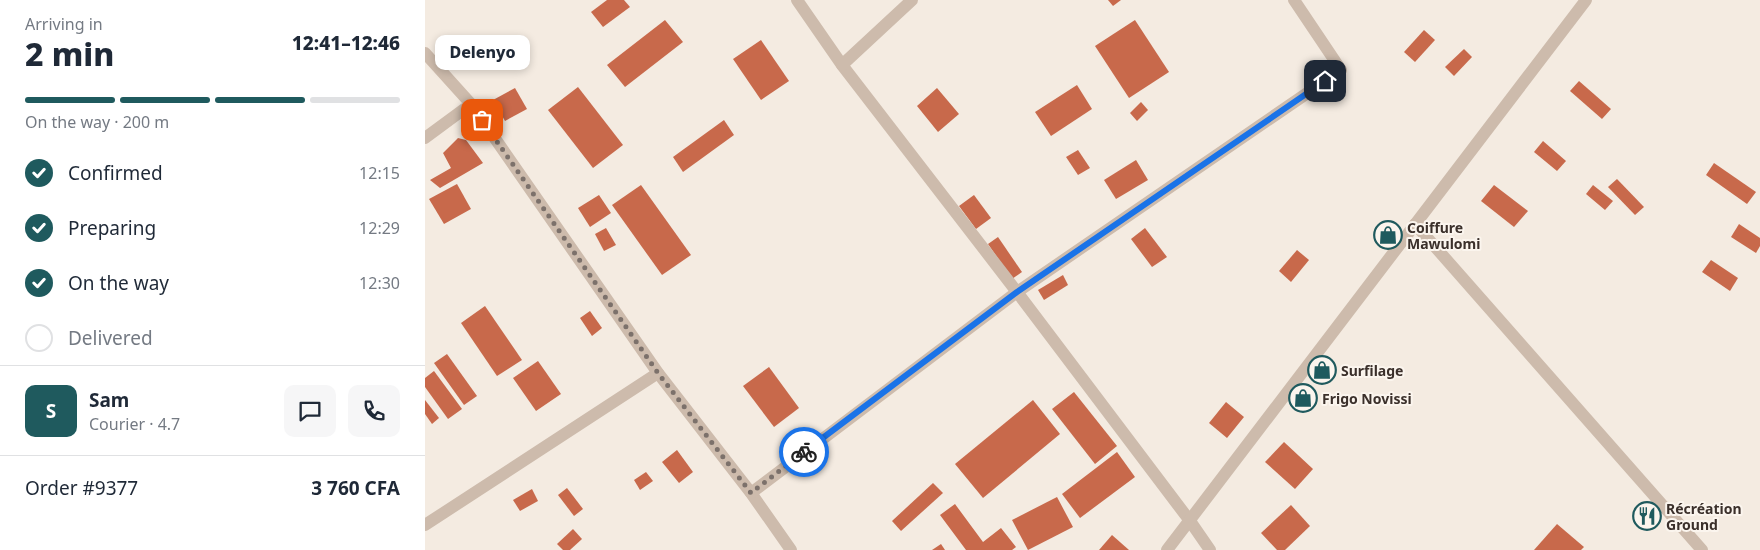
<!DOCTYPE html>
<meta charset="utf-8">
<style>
:root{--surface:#fff;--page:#f6f6f7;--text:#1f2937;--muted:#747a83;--line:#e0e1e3;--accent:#1f5a5e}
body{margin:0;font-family:"Noto Sans",sans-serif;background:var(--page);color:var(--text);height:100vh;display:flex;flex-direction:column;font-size:19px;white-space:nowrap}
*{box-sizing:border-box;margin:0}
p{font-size:16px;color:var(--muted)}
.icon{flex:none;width:28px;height:28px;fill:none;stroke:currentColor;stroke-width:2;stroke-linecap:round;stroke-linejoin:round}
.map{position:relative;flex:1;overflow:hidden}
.drawer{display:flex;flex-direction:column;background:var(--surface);width:425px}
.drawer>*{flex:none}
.pin{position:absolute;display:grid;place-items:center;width:42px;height:42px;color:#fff;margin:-21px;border-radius:10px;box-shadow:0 2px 8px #0006}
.courier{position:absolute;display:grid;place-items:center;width:50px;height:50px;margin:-25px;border:4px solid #1a73e8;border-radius:50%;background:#fff;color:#222;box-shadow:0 1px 6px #0007}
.bubble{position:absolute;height:35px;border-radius:10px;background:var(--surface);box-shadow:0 2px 8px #0003;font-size:16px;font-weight:800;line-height:35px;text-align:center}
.summary em{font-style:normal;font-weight:800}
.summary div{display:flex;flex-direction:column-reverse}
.summary{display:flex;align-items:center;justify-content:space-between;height:85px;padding:0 25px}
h1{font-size:32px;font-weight:800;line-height:38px}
.bar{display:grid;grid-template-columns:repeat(4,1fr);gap:8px 5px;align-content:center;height:60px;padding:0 25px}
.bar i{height:6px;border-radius:4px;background:var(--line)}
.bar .on{background:var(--accent)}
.bar p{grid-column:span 4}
.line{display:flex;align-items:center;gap:12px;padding:0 25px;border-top:1px solid var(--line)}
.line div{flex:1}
.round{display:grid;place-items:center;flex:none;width:52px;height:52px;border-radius:10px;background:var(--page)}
ol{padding:0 25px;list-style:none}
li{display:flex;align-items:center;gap:15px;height:55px}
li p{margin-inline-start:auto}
li .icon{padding:5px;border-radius:50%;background:var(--accent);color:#fff;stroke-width:4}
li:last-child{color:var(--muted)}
li i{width:28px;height:28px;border:2px solid var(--line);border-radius:50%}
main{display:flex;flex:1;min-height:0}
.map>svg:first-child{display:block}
</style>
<main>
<section class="drawer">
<div class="summary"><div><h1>2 min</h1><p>Arriving in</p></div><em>12:41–12:46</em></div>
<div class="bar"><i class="on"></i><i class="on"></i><i class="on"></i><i></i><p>On the way · 200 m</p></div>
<ol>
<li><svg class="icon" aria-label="check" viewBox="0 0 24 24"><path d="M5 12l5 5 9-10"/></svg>Confirmed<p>12:15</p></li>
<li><svg class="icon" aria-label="check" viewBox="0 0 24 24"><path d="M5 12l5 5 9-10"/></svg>Preparing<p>12:29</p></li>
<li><svg class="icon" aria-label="check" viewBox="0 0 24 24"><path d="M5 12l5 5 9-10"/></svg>On the way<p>12:30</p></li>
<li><i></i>Delivered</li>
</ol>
<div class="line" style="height:90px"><b class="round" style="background:var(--accent);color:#fff">S</b><div><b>Sam</b><p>Courier · 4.7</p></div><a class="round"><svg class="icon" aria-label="chat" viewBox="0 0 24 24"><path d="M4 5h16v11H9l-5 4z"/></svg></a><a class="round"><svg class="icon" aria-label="phone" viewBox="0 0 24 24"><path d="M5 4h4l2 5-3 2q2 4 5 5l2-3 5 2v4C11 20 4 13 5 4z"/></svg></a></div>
<div class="line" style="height:65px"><div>Order #9377</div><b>3 760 CFA</b></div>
</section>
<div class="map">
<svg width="1335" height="550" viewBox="0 0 1335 550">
<rect width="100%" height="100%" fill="#f4ebe1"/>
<g fill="#c8694b">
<polygon points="182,0 199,0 205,7 178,27 166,12"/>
<polygon points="683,0 696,0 688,6"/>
<polygon points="240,20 258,42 200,87 182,65"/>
<polygon points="710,20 744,72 704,98 670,46"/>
<polygon points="999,30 1010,40 990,62 979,52"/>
<polygon points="336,40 364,81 336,100 308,59"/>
<polygon points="1039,49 1047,57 1029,76 1020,67"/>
<polygon points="1154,81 1186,109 1177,119 1145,91"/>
<polygon points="652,85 667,109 626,136 610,112"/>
<polygon points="153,87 198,145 168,168 123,110"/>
<polygon points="90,88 102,109 80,121 68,100"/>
<polygon points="512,88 534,114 513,132 492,106"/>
<polygon points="716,102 723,110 712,121 705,113"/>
<polygon points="299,120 309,135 258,172 248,157"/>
<polygon points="33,138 41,140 58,163 15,188 5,180 26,168 18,153"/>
<polygon points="1118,141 1141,161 1132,171 1109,152"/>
<polygon points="653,150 665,168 653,175 641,157"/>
<polygon points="711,160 723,180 691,199 679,180"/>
<polygon points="1289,163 1331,192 1322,204 1281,175"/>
<polygon points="1192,179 1219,207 1210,215 1183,187"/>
<polygon points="32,184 46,209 19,224 4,199"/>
<polygon points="216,185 266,255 237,275 187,205"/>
<polygon points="1069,185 1103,211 1089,227 1056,201"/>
<polygon points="1168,185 1188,201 1180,210 1161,194"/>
<polygon points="174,195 186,213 165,227 153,208"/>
<polygon points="549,195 566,218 551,229 534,206"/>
<polygon points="1314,224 1335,238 1335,246 1331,253 1306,237"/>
<polygon points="181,228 191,245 179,251 170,234"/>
<polygon points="720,228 742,257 727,267 706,239"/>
<polygon points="573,237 597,272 587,279 563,244"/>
<polygon points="872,250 884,260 866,282 854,271"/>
<polygon points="1286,260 1313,278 1305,291 1277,272"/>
<polygon points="638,275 643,285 619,300 613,290"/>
<polygon points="60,306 97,360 72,376 36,323"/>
<polygon points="165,311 177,328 167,336 155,318"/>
<polygon points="22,354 52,396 39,405 9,363"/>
<polygon points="113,361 136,394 111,411 88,378"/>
<polygon points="344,367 374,408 349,427 318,386"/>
<polygon points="9,371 37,409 23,419 0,387 0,378"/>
<polygon points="649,392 692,446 670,464 627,409"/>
<polygon points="0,400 14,418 7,424 0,414"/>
<polygon points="608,400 635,434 558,498 530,464"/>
<polygon points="801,402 819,417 802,438 784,423"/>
<polygon points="859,442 888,469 870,489 840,462"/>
<polygon points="252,450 268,472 254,483 237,462"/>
<polygon points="692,452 710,477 655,518 637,494"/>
<polygon points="221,472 228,481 215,490 209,480"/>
<polygon points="508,483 518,493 476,531 467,521"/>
<polygon points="142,488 158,509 149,516 133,495"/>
<polygon points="107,489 113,501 95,511 88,500"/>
<polygon points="632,497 648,527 603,550 587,520"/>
<polygon points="530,504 558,542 576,528 591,547 587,550 541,550 515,515"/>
<polygon points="866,505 885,526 860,550 852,550 836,533"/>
<polygon points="1132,524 1159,547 1156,550 1109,550"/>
<polygon points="148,529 157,539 145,550 138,550 132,544"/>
<polygon points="687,535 704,550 674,550"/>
<polygon points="516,544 520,550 507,550"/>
</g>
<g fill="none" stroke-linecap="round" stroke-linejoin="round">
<g stroke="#cdbbac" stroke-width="12">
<polyline points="372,0 417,65 592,292 765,521 785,550"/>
<polyline points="0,53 46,104 233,373 326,493 366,550"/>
<polyline points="417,65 487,0"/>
<polyline points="0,138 46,104"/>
<polyline points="990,224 1277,550"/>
<polyline points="326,493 592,292 916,70 869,0"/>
<polyline points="0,525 233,373"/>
<polyline points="742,550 1161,0"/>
</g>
</g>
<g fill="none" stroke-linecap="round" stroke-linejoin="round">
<polyline stroke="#7c716b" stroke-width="5" stroke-dasharray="0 9" points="57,120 233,373 326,493 379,452"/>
<polyline stroke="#1a73e8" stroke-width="6" points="379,452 592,292 900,81"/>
</g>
<defs>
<symbol id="shop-ring" viewBox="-11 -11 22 22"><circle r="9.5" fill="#fbf5ee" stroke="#1f5a5e" stroke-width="1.5"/><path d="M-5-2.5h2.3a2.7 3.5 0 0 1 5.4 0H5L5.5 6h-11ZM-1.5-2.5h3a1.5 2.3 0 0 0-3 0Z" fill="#1f5a5e"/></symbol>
<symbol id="restaurant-ring" viewBox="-11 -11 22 22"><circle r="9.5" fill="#fbf5ee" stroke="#1f5a5e" stroke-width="1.5"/><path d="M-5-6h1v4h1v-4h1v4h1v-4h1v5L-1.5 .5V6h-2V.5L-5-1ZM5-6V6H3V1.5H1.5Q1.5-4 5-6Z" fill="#1f5a5e"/></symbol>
</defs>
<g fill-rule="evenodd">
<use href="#shop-ring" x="947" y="219" width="32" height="32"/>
<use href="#shop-ring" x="881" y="354" width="32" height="32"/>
<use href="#shop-ring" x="862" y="382" width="32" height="32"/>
<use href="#restaurant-ring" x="1206" y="500" width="32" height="32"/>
</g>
<g text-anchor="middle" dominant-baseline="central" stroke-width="4" stroke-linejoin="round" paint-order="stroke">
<g font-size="14" font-weight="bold" fill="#3b302b" stroke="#fbf5ee" text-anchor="start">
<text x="982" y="227">Coiffure<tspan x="982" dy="16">Mawulomi</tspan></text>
<text x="916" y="370">Surfilage</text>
<text x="897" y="398">Frigo Novissi</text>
<text x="1241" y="508">Récréation<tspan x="1241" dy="16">Ground</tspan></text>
</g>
</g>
</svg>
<div class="pin" style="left:57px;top:120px;background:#ea580c"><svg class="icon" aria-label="bag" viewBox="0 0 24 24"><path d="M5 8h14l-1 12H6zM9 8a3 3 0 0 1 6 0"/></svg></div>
<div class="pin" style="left:900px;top:81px;background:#1f2937"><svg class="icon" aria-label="home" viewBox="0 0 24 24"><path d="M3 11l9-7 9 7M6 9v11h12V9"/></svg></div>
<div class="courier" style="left:379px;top:452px"><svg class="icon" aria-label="bike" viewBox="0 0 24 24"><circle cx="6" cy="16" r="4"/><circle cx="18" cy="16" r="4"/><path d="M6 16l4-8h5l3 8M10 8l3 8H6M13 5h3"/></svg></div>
<div class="bubble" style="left:10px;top:35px;width:95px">Delenyo</div>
</div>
</main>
